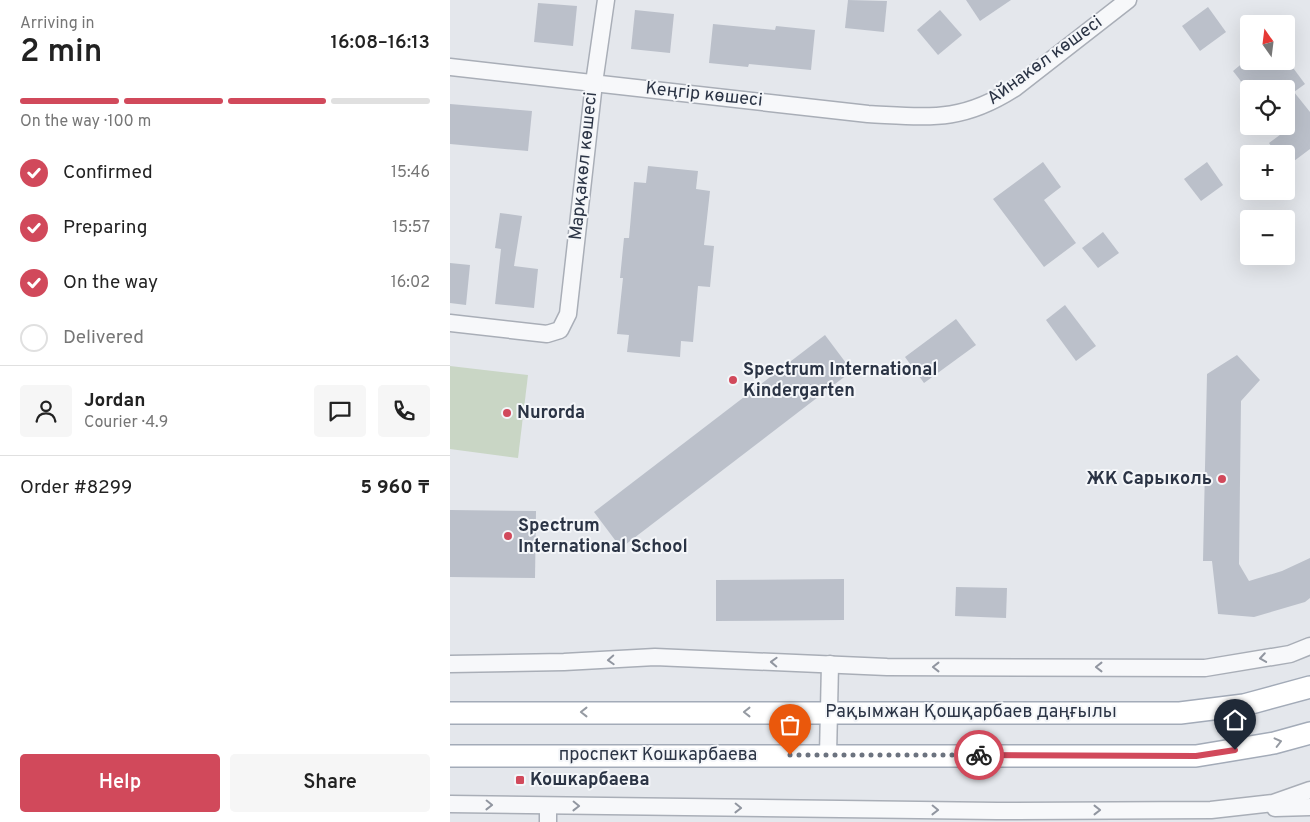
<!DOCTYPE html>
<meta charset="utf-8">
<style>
:root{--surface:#fff;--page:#f6f6f6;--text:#222;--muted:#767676;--line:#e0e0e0;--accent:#d1495b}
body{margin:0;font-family:Overpass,sans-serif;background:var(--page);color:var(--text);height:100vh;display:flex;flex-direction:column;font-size:19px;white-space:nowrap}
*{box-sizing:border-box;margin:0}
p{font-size:16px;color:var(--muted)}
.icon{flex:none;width:28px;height:28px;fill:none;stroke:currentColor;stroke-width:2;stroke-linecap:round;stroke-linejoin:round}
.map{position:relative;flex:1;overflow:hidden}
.side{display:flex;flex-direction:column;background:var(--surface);width:450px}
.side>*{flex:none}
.needle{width:32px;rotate:346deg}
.fabs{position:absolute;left:790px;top:15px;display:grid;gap:10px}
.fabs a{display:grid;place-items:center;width:55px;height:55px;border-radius:5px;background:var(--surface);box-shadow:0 5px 20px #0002;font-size:25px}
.pin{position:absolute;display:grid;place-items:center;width:42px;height:42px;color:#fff;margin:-51px -21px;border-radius:50% 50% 50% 0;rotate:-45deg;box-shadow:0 0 5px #0007}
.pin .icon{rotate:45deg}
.courier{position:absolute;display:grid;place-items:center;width:50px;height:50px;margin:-25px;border:4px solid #d1495b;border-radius:50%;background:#fff;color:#222;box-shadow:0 1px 6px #0007}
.headline em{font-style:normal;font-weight:600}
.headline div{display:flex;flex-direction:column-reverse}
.headline{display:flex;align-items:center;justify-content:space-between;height:85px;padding:0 20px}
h1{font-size:32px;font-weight:600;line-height:38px}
.bar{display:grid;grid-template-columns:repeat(4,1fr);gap:8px 5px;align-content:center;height:60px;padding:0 20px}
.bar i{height:6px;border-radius:4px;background:var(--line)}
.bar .selected{background:var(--accent)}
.bar p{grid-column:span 4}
.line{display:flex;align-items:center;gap:12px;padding:0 20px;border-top:1px solid var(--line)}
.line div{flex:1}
.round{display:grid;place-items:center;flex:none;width:52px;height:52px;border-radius:5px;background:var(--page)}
ol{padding:0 20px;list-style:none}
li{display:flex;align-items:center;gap:15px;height:55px}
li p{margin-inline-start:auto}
li .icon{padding:5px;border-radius:50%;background:var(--accent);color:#fff;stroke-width:4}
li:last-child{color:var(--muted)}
li i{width:28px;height:28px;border:2px solid var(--line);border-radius:50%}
.cta{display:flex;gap:10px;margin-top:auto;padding:10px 20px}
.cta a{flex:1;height:58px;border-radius:5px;background:var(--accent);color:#fff;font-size:20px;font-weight:600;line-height:58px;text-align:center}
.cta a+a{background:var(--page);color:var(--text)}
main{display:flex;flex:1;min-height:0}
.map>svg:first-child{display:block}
</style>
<main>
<section class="side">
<div class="headline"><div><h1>2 min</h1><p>Arriving in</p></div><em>16:08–16:13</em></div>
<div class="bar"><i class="selected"></i><i class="selected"></i><i class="selected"></i><i></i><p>On the way · 100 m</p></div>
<ol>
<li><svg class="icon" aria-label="check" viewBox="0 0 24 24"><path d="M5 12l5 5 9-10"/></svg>Confirmed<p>15:46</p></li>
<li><svg class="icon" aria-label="check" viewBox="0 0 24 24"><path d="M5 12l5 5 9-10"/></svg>Preparing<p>15:57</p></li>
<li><svg class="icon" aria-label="check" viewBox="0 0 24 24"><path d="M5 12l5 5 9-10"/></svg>On the way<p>16:02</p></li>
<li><i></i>Delivered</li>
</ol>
<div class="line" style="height:90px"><a class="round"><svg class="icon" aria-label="person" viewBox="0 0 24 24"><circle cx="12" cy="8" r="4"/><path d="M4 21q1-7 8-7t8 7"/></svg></a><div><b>Jordan</b><p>Courier · 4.9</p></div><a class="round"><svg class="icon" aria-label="chat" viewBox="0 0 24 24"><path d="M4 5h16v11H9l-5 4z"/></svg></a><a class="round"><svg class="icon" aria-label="phone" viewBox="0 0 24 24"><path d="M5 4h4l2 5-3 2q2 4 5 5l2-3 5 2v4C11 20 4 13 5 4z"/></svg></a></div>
<div class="line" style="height:65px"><div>Order #8299</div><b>5 960 ₸</b></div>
<div class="cta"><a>Help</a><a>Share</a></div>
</section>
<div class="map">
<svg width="860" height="822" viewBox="0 0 860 822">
<rect width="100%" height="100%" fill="#e4e7ec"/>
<polygon fill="#c9d6c5" points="0,366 78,375 68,458 0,449"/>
<g fill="#bbc0ca">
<polygon points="398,0 437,1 434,32 395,28"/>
<polygon points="516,0 561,0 530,21"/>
<polygon points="88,3 127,6 123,46 84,42"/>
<polygon points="758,7 776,32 750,51 732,26"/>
<polygon points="185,10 224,14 220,53 181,49"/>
<polygon points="490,10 512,35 488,55 467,30"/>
<polygon points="263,24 325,30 326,26 365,30 361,70 299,64 298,67 259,63"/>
<polygon points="795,61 838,61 855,84 844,92 860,112 860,149 836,167 836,154 827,154 819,143 842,126 836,118 836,89 797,89 783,71"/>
<polygon points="0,104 82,111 78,151 0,144"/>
<polygon points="593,162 611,187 594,200 626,243 594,267 543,199"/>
<polygon points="757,162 773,185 751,201 734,179"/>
<polygon points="198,166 248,171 246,189 260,191 254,245 264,246 260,287 248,286 243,342 231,341 230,357 177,352 179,335 167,334 173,278 170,278 174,238 179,238 184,182 196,183"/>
<polygon points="50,213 72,216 64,266 88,269 84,308 45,304 51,249 45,248"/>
<polygon points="653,232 669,253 648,268 632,248"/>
<polygon points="0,263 20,265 16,305 0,303"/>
<polygon points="615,305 646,346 626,361 596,320"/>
<polygon points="506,319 526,345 474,383 455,357"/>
<polygon points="375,335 402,371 171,548 144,512"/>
<polygon points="787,355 810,380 791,401 789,564 799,581 832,571 860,558 860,598 855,602 804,617 768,614 762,561 753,561 757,374"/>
<polygon points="0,510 86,511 85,578 0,577"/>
<polygon points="394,579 394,620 266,621 266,580"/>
<polygon points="506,587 557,588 556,618 505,616"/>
</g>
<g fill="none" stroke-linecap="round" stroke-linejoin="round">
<defs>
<g id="minor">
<path d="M0,67L418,114C479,117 511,123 565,88L678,0"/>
<polyline points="0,323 97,334 110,330 118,314 144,83 156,0"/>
<polyline points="0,664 114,662 205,657 437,667 755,668 840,654 860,646"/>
<polyline points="378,755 380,664"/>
<polyline points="0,804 547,811 761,810 823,803 860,790"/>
<polyline points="825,808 860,807"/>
<polyline points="98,822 98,806"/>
</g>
<g id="major">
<polyline points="0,713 730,713 794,705 860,687"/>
<polyline points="0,756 746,756 824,743 860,733"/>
</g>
</defs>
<use href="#minor" stroke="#a9aeb7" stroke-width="19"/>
<use href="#major" stroke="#a3abb8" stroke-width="24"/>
<use href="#minor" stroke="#f7f8fa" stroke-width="16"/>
<use href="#major" stroke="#fff" stroke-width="21"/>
</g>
<defs><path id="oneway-chevron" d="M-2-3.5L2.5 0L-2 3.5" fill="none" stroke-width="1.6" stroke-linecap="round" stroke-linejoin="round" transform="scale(1.25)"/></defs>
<g stroke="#9196a0">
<use href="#oneway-chevron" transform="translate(813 658) rotate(171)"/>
<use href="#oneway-chevron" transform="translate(161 660) rotate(177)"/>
<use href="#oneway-chevron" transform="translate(324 662) rotate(-178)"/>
<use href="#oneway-chevron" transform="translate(486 667) rotate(-180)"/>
<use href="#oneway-chevron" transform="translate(649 667) rotate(-180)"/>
<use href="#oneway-chevron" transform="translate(39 805) rotate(1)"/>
<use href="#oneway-chevron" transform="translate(126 806) rotate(1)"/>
<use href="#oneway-chevron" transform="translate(288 808) rotate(1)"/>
<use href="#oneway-chevron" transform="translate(485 810) rotate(1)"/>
<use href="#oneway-chevron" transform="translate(647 810)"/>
</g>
<g stroke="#959aa2">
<use href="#oneway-chevron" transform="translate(134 712) rotate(180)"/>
<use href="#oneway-chevron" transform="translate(297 712) rotate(180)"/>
<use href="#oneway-chevron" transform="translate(828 742) rotate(-14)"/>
</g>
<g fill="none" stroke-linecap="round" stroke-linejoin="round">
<polyline stroke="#6c737f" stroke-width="5" stroke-dasharray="0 9" points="340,755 529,755"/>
<polyline stroke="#d1495b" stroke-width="6" points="529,755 746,756 785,750"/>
</g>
<g fill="#d1495b" stroke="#f4f6f9" stroke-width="2">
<circle cx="283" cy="380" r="5"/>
<circle cx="57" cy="413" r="5"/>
<circle cx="772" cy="479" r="5"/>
<circle cx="58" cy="536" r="5"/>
<rect x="65" y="775" width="10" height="10" rx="2.5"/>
</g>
<g text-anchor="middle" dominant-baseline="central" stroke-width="4" stroke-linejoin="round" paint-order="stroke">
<g font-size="18" fill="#2b3445" stroke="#f4f6f9">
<text transform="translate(595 61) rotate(-36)">Айнакөл көшесі</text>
<text transform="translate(254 95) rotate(6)">Кеңгір көшесі</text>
<text transform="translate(134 166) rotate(-84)">Марқакөл көшесі</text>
<text x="521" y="712">Рақымжан Қошқарбаев даңғылы</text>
<text x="208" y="755">проспект Кошкарбаева</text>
</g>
<g font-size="18" font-weight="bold" fill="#2b3445" stroke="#f4f6f9" text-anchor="start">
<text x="293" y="370">Spectrum International<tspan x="293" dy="21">Kindergarten</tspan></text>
<text x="67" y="413">Nurorda</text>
<text x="762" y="479" text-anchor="end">ЖК Сарыколь</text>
<text x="68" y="526">Spectrum<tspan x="68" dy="21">International School</tspan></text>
<text x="80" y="780">Кошкарбаева</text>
</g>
</g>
</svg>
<div class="fabs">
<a><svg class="needle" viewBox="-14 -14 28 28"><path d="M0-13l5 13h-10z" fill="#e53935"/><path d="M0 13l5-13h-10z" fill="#767676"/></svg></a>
<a><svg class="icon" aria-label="locate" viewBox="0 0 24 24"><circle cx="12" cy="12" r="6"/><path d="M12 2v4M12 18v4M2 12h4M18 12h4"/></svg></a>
<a>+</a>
<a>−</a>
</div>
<div class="pin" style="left:340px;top:755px;background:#ea580c"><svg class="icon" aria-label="bag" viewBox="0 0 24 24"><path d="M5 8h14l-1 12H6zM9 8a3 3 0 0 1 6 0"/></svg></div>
<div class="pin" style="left:785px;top:750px;background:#1f2937"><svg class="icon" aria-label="home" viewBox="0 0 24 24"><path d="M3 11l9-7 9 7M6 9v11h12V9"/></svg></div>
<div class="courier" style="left:529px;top:755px"><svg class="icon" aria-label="bike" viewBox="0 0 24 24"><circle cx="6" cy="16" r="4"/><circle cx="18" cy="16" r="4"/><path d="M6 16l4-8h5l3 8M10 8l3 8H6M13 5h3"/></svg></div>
</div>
</main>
